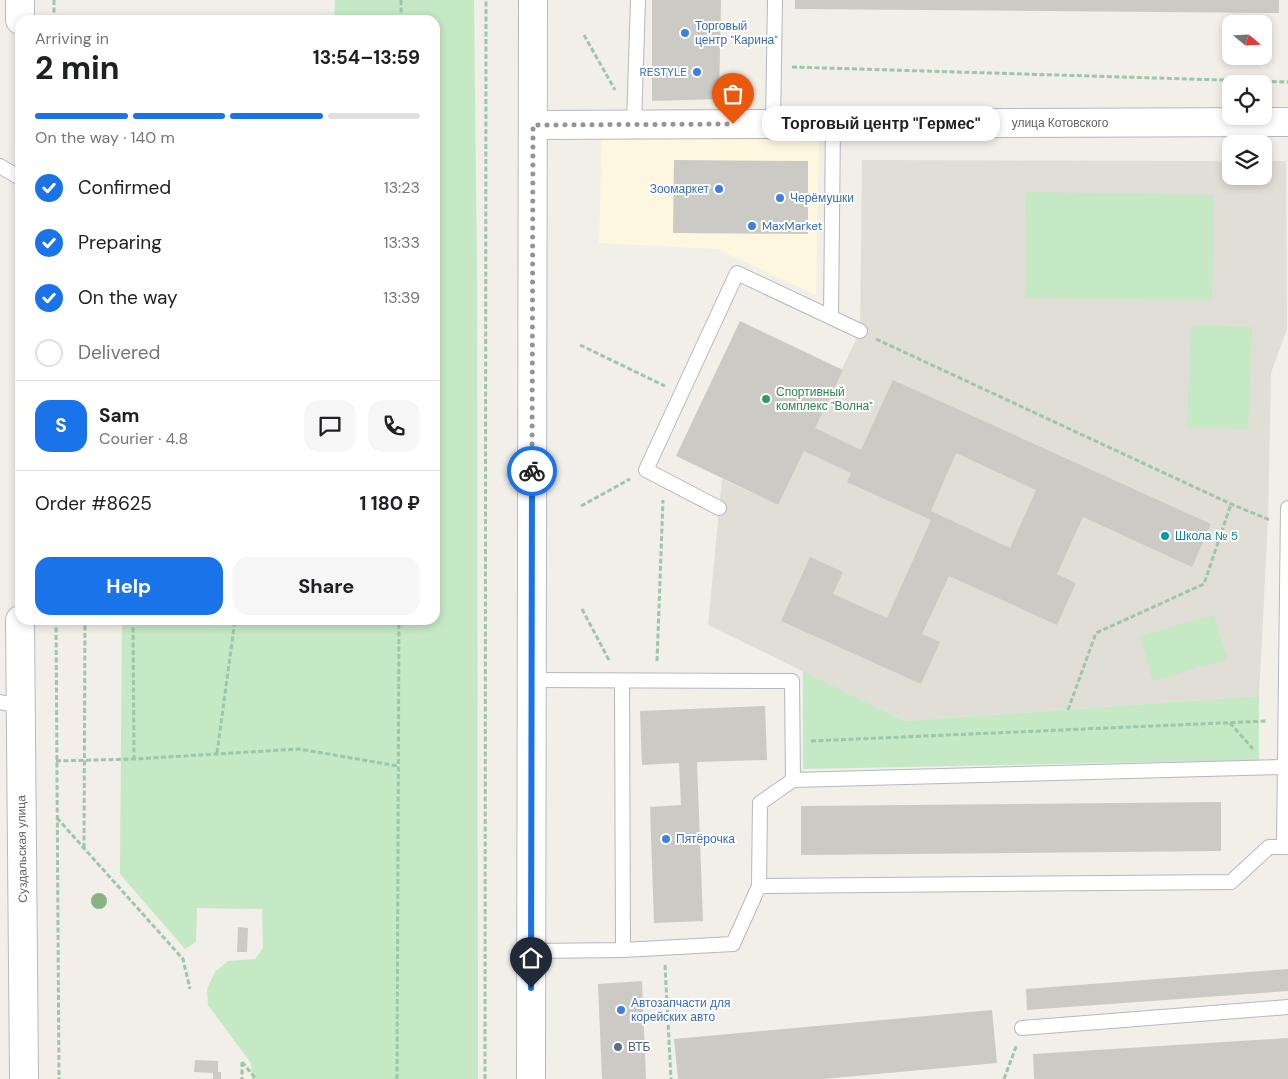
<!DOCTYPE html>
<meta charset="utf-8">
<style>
:root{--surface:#fff;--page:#f6f6f6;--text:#202124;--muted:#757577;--line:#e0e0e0;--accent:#1a73e8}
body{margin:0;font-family:"DM Sans",sans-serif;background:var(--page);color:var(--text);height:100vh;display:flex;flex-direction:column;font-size:19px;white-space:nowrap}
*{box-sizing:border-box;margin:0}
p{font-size:16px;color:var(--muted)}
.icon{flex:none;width:28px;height:28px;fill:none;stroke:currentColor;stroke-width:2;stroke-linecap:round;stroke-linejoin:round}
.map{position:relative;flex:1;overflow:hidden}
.drawer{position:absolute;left:15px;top:15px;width:425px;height:610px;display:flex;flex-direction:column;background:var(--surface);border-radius:15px;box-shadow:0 2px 8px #0003}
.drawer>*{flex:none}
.needle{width:32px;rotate:109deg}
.buttons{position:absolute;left:1222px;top:15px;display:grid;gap:10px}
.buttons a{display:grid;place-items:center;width:50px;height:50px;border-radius:10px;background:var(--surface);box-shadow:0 2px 8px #0003;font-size:25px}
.pin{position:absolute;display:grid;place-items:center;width:42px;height:42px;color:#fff;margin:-51px -21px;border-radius:50% 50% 50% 0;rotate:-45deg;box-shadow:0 0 5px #0007}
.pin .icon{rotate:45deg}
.courier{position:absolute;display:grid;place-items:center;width:50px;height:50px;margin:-25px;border:4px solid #1a73e8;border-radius:50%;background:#fff;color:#222;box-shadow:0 1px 6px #0007}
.bubble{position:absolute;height:35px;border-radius:15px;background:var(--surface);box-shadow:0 2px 8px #0003;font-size:16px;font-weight:700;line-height:35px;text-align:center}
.headline em{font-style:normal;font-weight:700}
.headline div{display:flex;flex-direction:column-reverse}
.headline{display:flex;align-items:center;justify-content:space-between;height:85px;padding:0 20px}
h1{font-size:32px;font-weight:700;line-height:38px}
.bar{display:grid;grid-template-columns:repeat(4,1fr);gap:8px 5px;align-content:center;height:60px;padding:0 20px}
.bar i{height:6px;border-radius:4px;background:var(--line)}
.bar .on{background:var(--accent)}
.bar p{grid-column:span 4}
.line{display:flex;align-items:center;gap:12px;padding:0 20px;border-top:1px solid var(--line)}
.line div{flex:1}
.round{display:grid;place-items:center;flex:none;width:52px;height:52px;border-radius:15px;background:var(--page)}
ol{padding:0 20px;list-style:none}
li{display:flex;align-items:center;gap:15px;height:55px}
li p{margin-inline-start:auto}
li .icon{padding:5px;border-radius:50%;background:var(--accent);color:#fff;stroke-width:4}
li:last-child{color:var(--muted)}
li i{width:28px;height:28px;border:2px solid var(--line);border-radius:50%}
.button{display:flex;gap:10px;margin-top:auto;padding:10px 20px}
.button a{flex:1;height:58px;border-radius:15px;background:var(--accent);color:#fff;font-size:20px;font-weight:700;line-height:58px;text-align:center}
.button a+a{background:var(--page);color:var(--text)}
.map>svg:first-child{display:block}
</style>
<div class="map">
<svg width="1288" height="1079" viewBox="0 0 1288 1079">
<rect width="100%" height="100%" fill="#f1efe8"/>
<polygon fill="#fef7e0" points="602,138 819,140 816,295 717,249 599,243"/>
<polygon fill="#e1ded6" points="862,160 1231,161 1231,176 1264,176 1264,161 1286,161 1287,329 1271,373 1268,520 1259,696 905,721 708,625 722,479 778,505 860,331"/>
<g fill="#c5e8c5">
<polygon points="335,0 474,0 477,276 478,1079 252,1079 251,1063 208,1005 207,989 215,972 228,961 255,959 263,948 262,909 197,908 196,942 185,949 120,874 122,620 435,620 435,20 334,20"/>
<polygon points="1026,192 1214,195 1212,300 1025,298"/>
<polygon points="1191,325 1252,327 1248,429 1187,427"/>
<polygon points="1214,615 1227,659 1153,681 1140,636"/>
<polygon points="803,671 905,721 1259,696 1259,760 803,769"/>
</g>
<g fill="#cccac5" fill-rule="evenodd">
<polygon points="652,0 721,0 719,99 652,101"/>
<polygon points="795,0 1279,0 1279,13 795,9"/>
<polygon points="674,160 808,161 808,234 673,233"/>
<path d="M740,321L843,370L815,428L861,450L893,380L1211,524L1192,567L1083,517L1057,574L1076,583L1057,625L949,576L922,634L940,642L921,684L781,621L810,557L843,572L833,594L887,618L931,520L847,482L851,473L804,451L778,505L676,456ZM956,453L1036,490L1010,548L931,511Z"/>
<polygon points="765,706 767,760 697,762 703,921 654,923 650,807 681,805 679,763 642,765 640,711"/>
<polygon points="1221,802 1221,851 801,855 801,806"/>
<polygon points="238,927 248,928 247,952 237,952"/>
<polygon points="1288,969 1288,991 1027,1010 1026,989"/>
<polygon points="642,981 646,1079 602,1079 598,984"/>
<polygon points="992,1010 997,1063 823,1079 678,1079 674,1039"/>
<polygon points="1288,1038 1288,1079 1034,1079 1033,1054"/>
<polygon points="195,1060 218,1061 218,1072 221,1072 221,1079 213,1079 213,1073 194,1072"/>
</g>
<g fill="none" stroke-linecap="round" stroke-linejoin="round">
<defs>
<g id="lane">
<polyline points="773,124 775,0"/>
<polyline points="634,125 638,0"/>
<polyline points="0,166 20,178"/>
<polyline points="831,317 833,124"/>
<polyline points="719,508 646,470 737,273 860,331"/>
<polyline points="531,680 792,681 793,780"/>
<polyline points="622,682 623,950"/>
<polyline points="0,702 20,706"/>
<polyline points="1284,847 1288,508"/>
<polyline points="759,886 760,803 793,780 1284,767"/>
<polyline points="531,951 623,950 733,944 759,886 1231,882 1269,847 1288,847"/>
<polyline points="1022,1028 1288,1007"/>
</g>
<polyline id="street" points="533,125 1288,122"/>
<g id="secondary">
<polyline points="20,0 20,20"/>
<polyline points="20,620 24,1079"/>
<polyline points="531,1079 533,0"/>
</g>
</defs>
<use href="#lane" stroke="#b5b8bc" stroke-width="16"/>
<use href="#street" stroke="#b5b8bc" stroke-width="30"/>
<use href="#secondary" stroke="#b6babf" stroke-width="30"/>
<g stroke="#9cc7a9" stroke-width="3" stroke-dasharray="5 2.5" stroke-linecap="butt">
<polyline points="54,0 54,20"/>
<polyline points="401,20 401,0"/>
<polyline points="584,35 615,90"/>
<polyline points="792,67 1288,82"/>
<polyline points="876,339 1231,504 1270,520"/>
<polyline points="580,345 665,386"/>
<polyline points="581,506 630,479"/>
<polyline points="582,609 610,662"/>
<polyline points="56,620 59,1079"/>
<polyline points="133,620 134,759"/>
<polyline points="657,661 663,500"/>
<polyline points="1068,710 1096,633 1204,584 1231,504"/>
<polyline points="1230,723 1253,749"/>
<polyline points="811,741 1267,721"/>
<polyline points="217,753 235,620"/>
<polyline points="56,761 134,759 299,749 398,766"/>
<polyline points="57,818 183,959 190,989"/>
<polyline points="84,848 85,620"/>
<polyline points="665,965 671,1079"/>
<polyline points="242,1062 256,1079"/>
<polyline points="242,1062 242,1079"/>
<polyline points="397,1079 399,620"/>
<polyline points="485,1079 486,0"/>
<polyline points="1004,1079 1017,1044"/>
</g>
<use href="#lane" stroke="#fff" stroke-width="14"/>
<use href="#street" stroke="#fff" stroke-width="28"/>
<use href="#secondary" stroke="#fff" stroke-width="28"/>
</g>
<circle fill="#89b387" cx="99" cy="901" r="8"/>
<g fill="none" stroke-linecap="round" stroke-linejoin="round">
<polyline stroke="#929495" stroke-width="5" stroke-dasharray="0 9" points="532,471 533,125 733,124"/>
<polyline stroke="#1a73e8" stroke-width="6" points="531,988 532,471"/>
</g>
<g fill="#3f7fe0" stroke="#fff" stroke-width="2">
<circle cx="685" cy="33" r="5"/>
<circle cx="697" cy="72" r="5"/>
<circle cx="719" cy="189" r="5"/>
<circle cx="780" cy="198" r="5"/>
<circle cx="752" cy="226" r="5"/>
<circle cx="666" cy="839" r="5"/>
<circle cx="621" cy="1010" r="5"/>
</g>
<circle fill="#2e9e5b" stroke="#fff" stroke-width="2" cx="766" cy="399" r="5"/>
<circle fill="#0f9aa8" stroke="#fff" stroke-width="2" cx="1165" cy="536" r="5"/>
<circle fill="#5c6f8a" stroke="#fff" stroke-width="2" cx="618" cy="1047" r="5"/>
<g text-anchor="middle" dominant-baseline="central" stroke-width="4" stroke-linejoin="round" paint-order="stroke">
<g font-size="12" fill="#366cbe" stroke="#fff" text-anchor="start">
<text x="695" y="26">Торговый<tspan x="695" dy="14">центр "Карина"</tspan></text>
<text x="687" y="72" text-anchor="end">RESTYLE</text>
<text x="709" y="189" text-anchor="end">Зоомаркет</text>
<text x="790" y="198">Черёмушки</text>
<text x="762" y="226">MaxMarket</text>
<text x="676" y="839">Пятёрочка</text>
<text x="631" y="1003">Автозапчасти для<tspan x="631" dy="14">корейских авто</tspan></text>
</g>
<g font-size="12" fill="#5f6368" stroke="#fff">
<text x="1060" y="123">улица Котовского</text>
<text transform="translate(22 849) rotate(-91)">Суздальская улица</text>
</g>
<g font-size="12" fill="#27864d" stroke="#fff" text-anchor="start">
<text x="776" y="392">Спортивный<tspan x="776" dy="14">комплекс "Волна"</tspan></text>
</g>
<g font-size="12" fill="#0d838f" stroke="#fff" text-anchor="start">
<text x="1175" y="536">Школа № 5</text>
</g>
<g font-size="12" fill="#4e5e75" stroke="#fff" text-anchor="start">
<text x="628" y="1047">ВТБ</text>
</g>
</g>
</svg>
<div class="buttons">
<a><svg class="needle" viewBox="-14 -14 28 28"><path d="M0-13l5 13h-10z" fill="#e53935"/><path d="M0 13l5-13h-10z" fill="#757577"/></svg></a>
<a><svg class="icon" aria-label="locate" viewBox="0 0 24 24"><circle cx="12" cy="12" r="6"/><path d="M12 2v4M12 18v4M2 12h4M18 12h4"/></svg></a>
<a><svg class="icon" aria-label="layers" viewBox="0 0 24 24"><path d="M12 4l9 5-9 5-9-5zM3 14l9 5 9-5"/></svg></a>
</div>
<div class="pin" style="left:733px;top:124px;background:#ea580c"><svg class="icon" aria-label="bag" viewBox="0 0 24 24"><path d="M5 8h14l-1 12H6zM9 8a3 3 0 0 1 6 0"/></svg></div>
<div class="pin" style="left:531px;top:988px;background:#1f2937"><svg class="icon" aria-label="home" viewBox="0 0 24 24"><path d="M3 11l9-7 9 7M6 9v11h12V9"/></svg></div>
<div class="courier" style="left:532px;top:471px"><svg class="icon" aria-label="bike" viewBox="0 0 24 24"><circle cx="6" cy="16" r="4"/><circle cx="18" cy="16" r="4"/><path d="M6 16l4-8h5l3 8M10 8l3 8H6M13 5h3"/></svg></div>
<div class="bubble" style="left:762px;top:106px;width:238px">Торговый центр &quot;Гермес&quot;</div>
<section class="drawer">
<div class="headline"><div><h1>2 min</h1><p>Arriving in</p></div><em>13:54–13:59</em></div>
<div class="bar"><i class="on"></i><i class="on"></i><i class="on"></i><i></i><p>On the way · 140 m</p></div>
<ol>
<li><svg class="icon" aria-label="check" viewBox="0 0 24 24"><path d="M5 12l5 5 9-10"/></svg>Confirmed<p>13:23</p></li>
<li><svg class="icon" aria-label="check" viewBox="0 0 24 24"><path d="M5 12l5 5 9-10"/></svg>Preparing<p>13:33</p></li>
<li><svg class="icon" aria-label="check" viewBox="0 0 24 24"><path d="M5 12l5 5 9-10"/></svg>On the way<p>13:39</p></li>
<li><i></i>Delivered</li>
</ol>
<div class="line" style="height:90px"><b class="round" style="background:var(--accent);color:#fff">S</b><div><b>Sam</b><p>Courier · 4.8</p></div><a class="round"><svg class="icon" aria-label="chat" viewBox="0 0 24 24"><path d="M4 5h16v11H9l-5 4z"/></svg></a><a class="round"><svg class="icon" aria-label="phone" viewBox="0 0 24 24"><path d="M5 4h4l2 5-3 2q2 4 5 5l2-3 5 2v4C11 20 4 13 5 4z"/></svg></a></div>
<div class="line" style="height:65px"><div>Order #8625</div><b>1 180 ₽</b></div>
<div class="button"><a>Help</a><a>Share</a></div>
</section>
</div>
